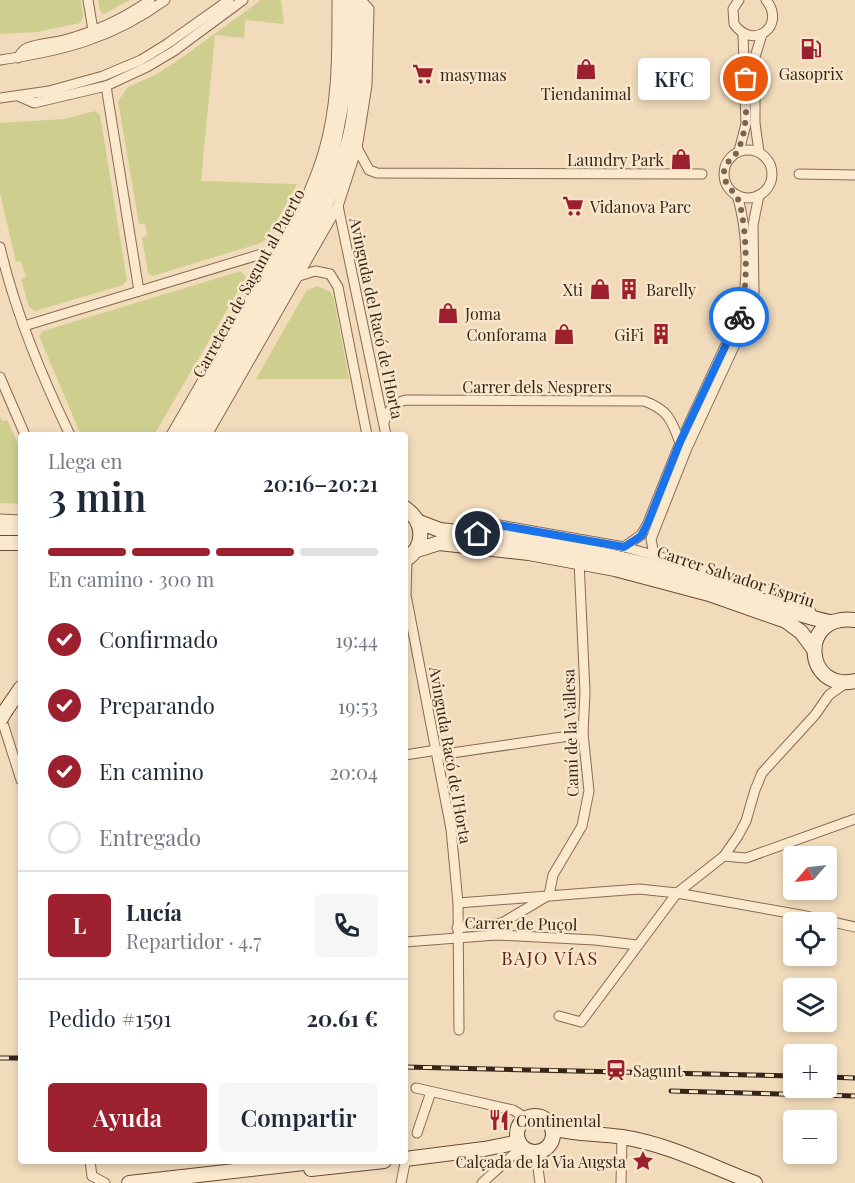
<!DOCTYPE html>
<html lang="es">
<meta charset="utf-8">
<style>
:root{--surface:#fff;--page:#f6f6f7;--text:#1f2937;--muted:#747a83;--line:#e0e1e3;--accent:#9c202e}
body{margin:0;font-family:"Playfair Display",serif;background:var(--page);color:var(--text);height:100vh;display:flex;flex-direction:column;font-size:22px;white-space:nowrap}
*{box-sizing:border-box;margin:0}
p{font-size:20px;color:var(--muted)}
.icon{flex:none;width:33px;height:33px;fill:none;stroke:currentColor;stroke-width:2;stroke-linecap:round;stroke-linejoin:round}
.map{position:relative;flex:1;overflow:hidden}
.drawer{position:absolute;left:18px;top:432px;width:390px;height:732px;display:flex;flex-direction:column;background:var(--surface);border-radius:6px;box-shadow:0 3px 9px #0003}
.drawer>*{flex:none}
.needle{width:39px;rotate:242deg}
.controls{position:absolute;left:783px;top:846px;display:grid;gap:12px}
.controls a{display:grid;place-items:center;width:54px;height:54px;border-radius:6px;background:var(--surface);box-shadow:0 3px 9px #0003;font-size:30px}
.pin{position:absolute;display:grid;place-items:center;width:51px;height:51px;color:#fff;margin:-26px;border:3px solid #fff;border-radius:50%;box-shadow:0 2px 6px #0007}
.courier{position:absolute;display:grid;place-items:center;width:60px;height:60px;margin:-30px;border:4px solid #1a73e8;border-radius:50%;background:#fff;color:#222;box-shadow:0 2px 8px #0007}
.bubble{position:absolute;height:42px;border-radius:6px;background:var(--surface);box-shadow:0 3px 9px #0003;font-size:20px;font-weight:600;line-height:42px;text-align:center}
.overview em{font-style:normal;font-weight:600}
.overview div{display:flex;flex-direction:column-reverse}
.overview{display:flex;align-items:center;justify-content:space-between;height:102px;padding:0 30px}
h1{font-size:39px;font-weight:600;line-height:45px}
.bar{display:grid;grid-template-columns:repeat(4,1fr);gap:9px 6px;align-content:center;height:72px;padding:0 30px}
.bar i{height:8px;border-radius:4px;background:var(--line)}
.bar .active{background:var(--accent)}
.bar p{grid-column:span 4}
.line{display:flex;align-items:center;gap:15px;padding:0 30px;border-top:2px solid var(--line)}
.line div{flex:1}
.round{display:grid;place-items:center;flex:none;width:63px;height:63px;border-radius:6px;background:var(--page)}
ol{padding:0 30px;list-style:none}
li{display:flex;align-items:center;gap:18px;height:66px}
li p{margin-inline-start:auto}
li .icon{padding:6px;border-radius:50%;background:var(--accent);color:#fff;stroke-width:4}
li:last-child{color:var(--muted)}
li i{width:33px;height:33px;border:3px solid var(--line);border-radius:50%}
.cta{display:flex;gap:12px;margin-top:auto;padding:12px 30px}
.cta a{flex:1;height:69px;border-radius:6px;background:var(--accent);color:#fff;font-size:24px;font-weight:600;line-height:69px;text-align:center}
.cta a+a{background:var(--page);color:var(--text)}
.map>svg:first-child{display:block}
</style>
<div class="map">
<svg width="855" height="1183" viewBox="0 0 855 1183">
<rect width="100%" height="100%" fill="#f1dbbb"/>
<g fill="#cecf8f">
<polygon points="0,0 81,0 83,17 80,23 37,32 0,34"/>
<polygon points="98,0 130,0 104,14 100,11"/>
<polygon points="261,0 281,0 284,24 245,20 244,38 215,35 201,181 297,184 267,239 258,244 152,276 148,273 142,237 147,236 145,224 139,224 118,101 128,87 155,75 180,59"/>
<polygon points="95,111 100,115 127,280 123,285 35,311 29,307 21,279 26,277 21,261 16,262 0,193 0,123 64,119"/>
<polygon points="241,271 246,277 154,435 81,435 39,336 43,331"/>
<polygon points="317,286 331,292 334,299 349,379 256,379 306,291"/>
<polygon points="0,416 2,421 7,420 21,450 21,504 0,503"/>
</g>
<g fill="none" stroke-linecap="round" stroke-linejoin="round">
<defs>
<g id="street">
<polyline points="88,0 93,30"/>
<path d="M739,0L733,9L734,24C753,51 787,26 766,0"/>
<path d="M18,58C21,53 22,50 27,48C39,43 53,43 64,40C94,32 125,18 150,0"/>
<path d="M0,60C63,51 113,38 165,0"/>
<polyline points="106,86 139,291"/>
<polyline points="18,96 34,103 106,86 147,67 174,51 243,0"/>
<polyline points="0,98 49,91 103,76 141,60 167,44 229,0"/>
<polyline points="357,148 369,170 377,173 702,174"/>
<circle cx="748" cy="174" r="24"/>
<polyline points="739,151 746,124 743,34"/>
<polyline points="759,152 755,123 755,57 762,34"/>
<polyline points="799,174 855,175"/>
<polyline points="338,206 386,435"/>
<path d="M0,247C15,312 41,375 70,435"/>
<polyline points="299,276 315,271 330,274 338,287 367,435"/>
<polyline points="24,326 278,249"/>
<polyline points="0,377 25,435"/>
<path d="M384,422C388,410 394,402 407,400L644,401C667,409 672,420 680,443"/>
<path d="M171,435L299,214C308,194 317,174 323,153C338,104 337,51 337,0"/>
<polyline points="207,435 338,206 357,148 362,117 367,85 369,9 361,0"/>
<polyline points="0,519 21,520"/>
<polyline points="480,533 499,525 624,547 719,573 781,594 810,610 814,619"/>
<path d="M624,547L641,535L647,525L680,443L742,310C748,274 748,231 737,195"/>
<polyline points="654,555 651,539 687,448 750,312 754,293 753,225 759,195"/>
<polyline points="407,559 406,595 451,829 458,903 459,1030"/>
<polyline points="0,714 21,780"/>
<polyline points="405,755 437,750"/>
<polyline points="438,755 583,734"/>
<polyline points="724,856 746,858 855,819"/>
<polyline points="458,903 639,889 677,893 806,916 855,927"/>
<polyline points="457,928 502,923"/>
<polyline points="496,935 502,923 549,895 553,875 582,826 589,791 583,734 585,692 579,561"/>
<polyline points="405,942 496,935 595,940 637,945"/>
<polyline points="559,1016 581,1022 677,893 724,856 738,836 746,821 755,790 762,773 815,715 829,695 846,683"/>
<polyline points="416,1088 513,1110 526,1118"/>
<polyline points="417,1133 431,1092"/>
<polyline points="536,1153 540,1183"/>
<polyline points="90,1161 92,1176"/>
<polyline points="92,1176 105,1183"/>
<polyline points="401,1183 406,1158"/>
<polyline points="482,1183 522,1147"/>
<polyline points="621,1183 622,1137"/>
</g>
<g id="secondary">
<polyline points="181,435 307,216 322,185 332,153 345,85 346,0"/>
<path d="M195,435L319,220C334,187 349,152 354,115C358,77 358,38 359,0"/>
<path d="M405,508C425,522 426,547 405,560"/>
<path d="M419,522L440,530C533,539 624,556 713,583C753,595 790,614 830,622"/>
<polyline points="0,528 21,528"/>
<polyline points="0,543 21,543"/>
<polyline points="417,550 439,543 529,553 615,569 709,594 786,621 801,632 813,648"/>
<path d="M855,620C798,612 804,693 855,681"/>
<polyline points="6,710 21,688"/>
<circle cx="535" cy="1134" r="18"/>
<path d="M553,1128C576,1135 599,1133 622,1137C668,1144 712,1167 755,1183"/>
<polyline points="405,1159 484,1149 519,1142"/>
<polyline points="311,1169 384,1161"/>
<polyline points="129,1183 321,1161"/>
</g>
</defs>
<use href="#street" stroke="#896a54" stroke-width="11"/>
<use href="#secondary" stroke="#6a4b37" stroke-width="16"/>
<use href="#street" stroke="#fbe9ce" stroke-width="9"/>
<use href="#secondary" stroke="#fbe9ce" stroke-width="14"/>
<defs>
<g id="rail">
<polyline points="0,1058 21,1058"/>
<polyline points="405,1067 794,1076"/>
<polyline points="826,1077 855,1078"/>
<polyline points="671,1091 855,1096"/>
</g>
</defs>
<use href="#rail" stroke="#36251a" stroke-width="5"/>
<use href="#rail" stroke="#f8e6cb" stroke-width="3" stroke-dasharray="9" stroke-linecap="butt"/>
<defs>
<polyline id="secondary-bridge" points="0,720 6,710"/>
</defs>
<use href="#secondary-bridge" stroke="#6a4b37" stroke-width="16" stroke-linecap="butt"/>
<use href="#secondary-bridge" stroke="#fbe9ce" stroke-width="14"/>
</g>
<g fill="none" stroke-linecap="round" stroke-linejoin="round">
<path stroke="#776552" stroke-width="6" stroke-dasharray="0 10.8" d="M739,317C749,294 747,226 739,202C736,192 725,187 724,175C723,161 736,158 739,148C748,126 746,103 746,79"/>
<polyline stroke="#1a73e8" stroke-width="8" points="478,534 499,525 624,547 641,536 647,525 680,442 739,317"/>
</g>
<defs>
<symbol id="fuel-bare" viewBox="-9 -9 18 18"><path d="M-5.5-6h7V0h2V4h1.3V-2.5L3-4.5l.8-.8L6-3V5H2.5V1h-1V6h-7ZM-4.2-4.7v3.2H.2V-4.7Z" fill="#9c202e" stroke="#f8e6cb" stroke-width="2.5" paint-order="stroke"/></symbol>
<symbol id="shop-bare" viewBox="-9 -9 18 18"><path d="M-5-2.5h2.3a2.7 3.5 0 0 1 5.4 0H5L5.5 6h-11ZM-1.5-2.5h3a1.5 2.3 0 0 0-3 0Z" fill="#9c202e" stroke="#f8e6cb" stroke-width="2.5" paint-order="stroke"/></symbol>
<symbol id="supermarket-bare" viewBox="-9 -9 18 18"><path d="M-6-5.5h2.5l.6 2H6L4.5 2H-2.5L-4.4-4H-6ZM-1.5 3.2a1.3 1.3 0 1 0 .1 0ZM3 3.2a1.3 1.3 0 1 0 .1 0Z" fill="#9c202e" stroke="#f8e6cb" stroke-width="2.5" paint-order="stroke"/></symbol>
<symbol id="building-bare" viewBox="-9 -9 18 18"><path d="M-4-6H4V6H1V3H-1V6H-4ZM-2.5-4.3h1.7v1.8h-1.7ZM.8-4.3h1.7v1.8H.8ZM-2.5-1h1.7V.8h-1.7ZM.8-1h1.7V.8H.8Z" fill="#9c202e" stroke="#f8e6cb" stroke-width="2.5" paint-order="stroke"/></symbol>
<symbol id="station-bare" viewBox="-9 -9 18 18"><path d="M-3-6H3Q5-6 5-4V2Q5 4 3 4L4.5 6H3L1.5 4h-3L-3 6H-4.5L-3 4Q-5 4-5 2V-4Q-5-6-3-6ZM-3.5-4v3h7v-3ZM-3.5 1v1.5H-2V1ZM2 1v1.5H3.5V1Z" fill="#9c202e" stroke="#f8e6cb" stroke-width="2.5" paint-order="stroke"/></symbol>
<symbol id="restaurant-bare" viewBox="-9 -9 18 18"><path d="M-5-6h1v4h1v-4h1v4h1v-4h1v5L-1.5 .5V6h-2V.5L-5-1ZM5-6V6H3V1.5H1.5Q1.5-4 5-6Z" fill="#9c202e" stroke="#f8e6cb" stroke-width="2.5" paint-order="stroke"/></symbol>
<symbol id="sight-bare" viewBox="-9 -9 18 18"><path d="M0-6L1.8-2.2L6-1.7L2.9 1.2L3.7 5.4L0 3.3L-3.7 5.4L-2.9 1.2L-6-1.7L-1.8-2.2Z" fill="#9c202e" stroke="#f8e6cb" stroke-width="2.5" paint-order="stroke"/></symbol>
</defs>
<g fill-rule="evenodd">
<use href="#fuel-bare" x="796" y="34" width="30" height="30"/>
<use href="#shop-bare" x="571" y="54" width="30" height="30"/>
<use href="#supermarket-bare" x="408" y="59" width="30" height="30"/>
<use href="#shop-bare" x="666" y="144" width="30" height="30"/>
<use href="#supermarket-bare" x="558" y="191" width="30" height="30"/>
<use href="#shop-bare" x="585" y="274" width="30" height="30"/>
<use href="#building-bare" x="614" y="274" width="30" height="30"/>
<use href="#shop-bare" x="433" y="298" width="30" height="30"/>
<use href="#shop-bare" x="549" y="319" width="30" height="30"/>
<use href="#building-bare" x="646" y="319" width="30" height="30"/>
<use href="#station-bare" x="601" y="1055" width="30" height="30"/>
<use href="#restaurant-bare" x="484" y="1105" width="30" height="30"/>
<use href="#sight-bare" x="628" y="1146" width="30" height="30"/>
</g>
<g text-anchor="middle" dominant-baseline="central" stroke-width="5" stroke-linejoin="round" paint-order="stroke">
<g font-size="16" fill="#36251a" stroke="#f8e6cb" text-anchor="start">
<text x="811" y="73" text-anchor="middle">Gasoprix</text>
<text x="440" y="74">masymas</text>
<text x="586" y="93" text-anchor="middle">Tiendanimal</text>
<text x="664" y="159" text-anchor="end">Laundry Park</text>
<text x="590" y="206">Vidanova Parc</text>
<text x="583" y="289" text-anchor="end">Xti</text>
<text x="646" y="289">Barelly</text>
<text x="465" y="313">Joma</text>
<text x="547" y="334" text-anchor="end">Conforama</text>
<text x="644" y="334" text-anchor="end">GiFi</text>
<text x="633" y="1070">Sagunt</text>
<text x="516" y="1120">Continental</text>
<text x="626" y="1161" text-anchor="end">Calçada de la Via Augsta</text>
</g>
<g font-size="16" fill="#36251a" stroke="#f8e6cb">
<text transform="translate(248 283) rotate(-61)">Carretera de Sagunt al Puerto</text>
<text transform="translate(377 318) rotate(78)">Avinguda del Racó de l'Horta</text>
<text x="537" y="386">Carrer dels Nesprers</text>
<text transform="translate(736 576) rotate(18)">Carrer Salvador Espriu</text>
<text transform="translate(570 733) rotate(-92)">Camí de la Vallesa</text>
<text transform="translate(451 755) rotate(80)">Avinguda Racó de l'Horta</text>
<text transform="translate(521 923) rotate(1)">Carrer de Puçol</text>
</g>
<g font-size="18" letter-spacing="1.5" fill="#661f16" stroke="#f8e6cb">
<text x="550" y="958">BAJO VÍAS</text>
</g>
</g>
</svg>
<div class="controls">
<a><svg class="needle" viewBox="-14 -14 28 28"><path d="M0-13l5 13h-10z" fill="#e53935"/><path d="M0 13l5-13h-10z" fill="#747a83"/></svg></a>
<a><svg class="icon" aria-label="locate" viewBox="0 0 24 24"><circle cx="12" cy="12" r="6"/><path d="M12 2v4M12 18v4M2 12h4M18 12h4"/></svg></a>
<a><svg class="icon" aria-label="layers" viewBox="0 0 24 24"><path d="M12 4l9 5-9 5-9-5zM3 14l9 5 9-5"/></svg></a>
<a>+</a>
<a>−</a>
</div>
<div class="pin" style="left:746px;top:79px;background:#ea580c"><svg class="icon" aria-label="bag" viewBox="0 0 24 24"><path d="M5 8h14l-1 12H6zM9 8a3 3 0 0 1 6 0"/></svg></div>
<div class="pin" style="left:478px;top:534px;background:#1f2937"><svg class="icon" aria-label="home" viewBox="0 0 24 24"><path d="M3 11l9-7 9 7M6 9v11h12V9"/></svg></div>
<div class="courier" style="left:739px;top:317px"><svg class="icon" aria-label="bike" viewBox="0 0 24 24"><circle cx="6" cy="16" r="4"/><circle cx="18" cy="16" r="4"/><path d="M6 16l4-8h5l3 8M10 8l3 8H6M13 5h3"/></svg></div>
<div class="bubble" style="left:638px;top:58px;width:72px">KFC</div>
<section class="drawer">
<div class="overview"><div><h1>3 min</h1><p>Llega en</p></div><em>20:16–20:21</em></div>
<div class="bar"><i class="active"></i><i class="active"></i><i class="active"></i><i></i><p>En camino · 300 m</p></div>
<ol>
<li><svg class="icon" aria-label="check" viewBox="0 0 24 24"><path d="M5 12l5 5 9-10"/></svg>Confirmado<p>19:44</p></li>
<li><svg class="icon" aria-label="check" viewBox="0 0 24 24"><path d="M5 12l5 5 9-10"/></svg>Preparando<p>19:53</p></li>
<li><svg class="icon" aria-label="check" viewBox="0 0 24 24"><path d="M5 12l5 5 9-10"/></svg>En camino<p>20:04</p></li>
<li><i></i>Entregado</li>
</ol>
<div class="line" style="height:108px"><b class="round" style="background:var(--accent);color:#fff">L</b><div><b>Lucía</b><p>Repartidor · 4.7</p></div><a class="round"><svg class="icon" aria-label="phone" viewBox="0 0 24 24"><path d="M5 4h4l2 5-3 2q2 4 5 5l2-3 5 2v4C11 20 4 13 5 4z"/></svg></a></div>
<div class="line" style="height:78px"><div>Pedido #1591</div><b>20.61 €</b></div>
<div class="cta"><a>Ayuda</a><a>Compartir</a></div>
</section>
</div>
